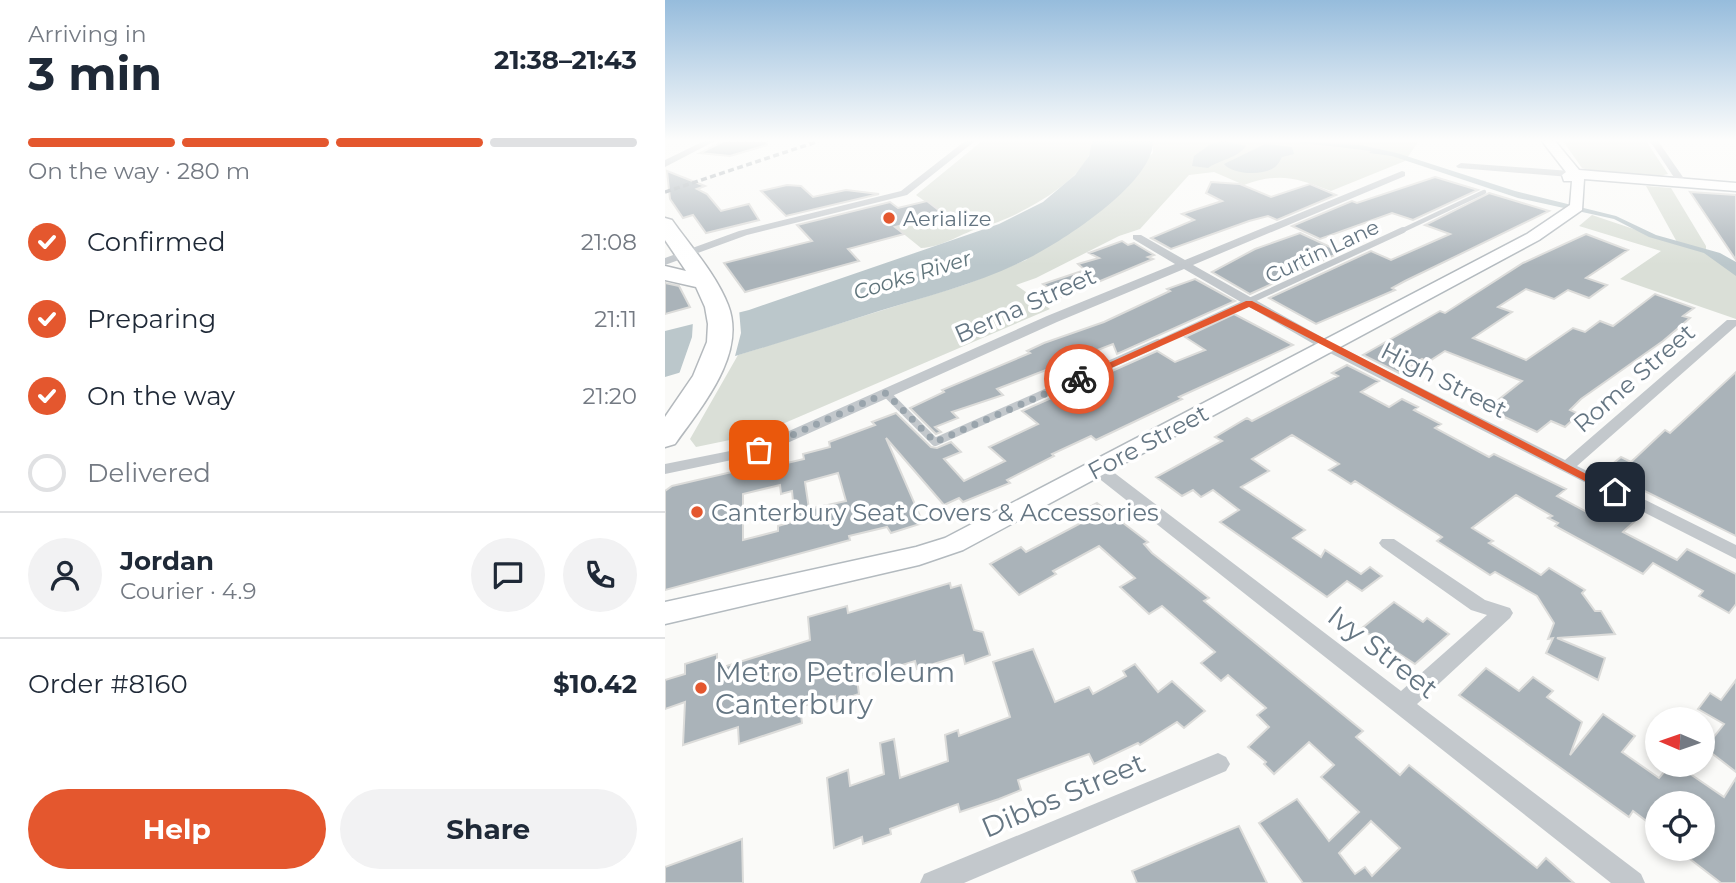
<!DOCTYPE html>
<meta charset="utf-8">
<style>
:root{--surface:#fff;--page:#f2f2f3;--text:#1f2937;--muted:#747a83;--line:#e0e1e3;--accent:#e4572e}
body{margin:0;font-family:Montserrat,sans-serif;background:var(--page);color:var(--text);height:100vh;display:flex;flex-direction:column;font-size:26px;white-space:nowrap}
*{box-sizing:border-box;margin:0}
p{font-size:23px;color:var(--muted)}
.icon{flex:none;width:38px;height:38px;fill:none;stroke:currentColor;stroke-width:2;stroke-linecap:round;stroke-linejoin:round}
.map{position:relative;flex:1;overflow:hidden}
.drawer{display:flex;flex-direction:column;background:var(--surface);width:665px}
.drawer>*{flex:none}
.needle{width:46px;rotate:272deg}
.fabs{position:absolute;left:980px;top:707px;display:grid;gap:14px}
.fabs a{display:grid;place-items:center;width:70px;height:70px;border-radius:50%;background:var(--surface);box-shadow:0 4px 10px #0003;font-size:35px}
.pin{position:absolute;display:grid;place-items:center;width:60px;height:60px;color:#fff;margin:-30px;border-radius:14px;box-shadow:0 4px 10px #0006}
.courier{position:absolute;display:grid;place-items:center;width:70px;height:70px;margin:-35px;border:5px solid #e4572e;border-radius:50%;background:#fff;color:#222;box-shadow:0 2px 9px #0007}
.overview em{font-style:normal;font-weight:700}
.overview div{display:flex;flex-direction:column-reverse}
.overview{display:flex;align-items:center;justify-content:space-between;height:119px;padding:0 28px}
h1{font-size:46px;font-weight:700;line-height:52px}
.bar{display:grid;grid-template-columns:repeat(4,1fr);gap:10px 7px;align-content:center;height:84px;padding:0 28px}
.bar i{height:9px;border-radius:5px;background:var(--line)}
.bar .on{background:var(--accent)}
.bar p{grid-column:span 4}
.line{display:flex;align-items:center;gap:18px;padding:0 28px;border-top:2px solid var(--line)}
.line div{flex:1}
.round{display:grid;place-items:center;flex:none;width:74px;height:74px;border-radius:37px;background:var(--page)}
ol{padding:0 28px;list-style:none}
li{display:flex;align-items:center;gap:21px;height:77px}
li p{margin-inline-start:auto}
li .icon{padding:7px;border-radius:50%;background:var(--accent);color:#fff;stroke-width:4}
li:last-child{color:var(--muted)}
li i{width:38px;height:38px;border:4px solid var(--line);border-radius:50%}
.cta{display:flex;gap:14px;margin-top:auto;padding:14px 28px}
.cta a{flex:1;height:80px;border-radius:42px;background:var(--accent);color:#fff;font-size:28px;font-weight:700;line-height:80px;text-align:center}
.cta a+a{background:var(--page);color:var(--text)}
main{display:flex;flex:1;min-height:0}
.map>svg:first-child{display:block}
</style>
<main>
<section class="drawer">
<div class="overview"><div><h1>3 min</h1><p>Arriving in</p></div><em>21:38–21:43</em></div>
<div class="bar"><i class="on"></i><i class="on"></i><i class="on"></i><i></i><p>On the way · 280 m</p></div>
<ol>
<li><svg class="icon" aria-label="check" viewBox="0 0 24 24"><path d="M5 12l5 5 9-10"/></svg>Confirmed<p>21:08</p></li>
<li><svg class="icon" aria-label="check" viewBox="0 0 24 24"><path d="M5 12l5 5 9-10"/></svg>Preparing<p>21:11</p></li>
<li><svg class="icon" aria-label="check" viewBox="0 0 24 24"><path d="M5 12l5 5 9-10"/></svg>On the way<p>21:20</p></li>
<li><i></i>Delivered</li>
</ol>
<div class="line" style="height:126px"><a class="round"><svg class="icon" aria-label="person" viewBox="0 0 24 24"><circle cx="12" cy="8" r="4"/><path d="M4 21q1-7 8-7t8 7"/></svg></a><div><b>Jordan</b><p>Courier · 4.9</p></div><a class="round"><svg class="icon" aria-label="chat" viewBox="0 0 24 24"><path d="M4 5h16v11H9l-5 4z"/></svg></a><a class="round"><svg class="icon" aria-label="phone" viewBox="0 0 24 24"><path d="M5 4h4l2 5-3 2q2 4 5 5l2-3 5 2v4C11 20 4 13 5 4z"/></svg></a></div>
<div class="line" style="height:91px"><div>Order #8160</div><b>$10.42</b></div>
<div class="cta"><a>Help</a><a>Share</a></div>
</section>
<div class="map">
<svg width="1071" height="883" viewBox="0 0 1071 883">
<rect width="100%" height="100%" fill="#fafaf8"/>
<g fill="#dadfd7">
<path d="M317,141H427C429,178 348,220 317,227C297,233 278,247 256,248L230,227L279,215L251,195Z"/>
<path d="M488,141L753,142L740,161L666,191C631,178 615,172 579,185L549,172L524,175L475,229L454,236L371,278L351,285L385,309L94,434L31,447L25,439L73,355L302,284L361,260L488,153Z"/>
<polygon points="898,141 981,141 1003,174 995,176 930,172 917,168"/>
<polygon points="981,186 1006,188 1041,246 1041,253 1071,275 1071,319 955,279 996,251 914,226 927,215 1013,244"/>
</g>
<g fill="#bbc7cb">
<path d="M427,141H488C489,183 395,243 360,260C314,283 263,296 214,311C143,334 72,356 0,377V331L84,310L334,224L378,202L410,175L424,156Z"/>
<path d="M561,141L581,146C573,158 554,160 543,168L527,166L529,156L547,143Z"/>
<polygon points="623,141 695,145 732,153 850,191 951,216 991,235 1055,253 1071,262 1071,276 1039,253 984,237 949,219 853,198 727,156 704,153 706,151"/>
<path d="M600,144L627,147L629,154L617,157C615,160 614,164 610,167C599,176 568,175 559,164Z"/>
</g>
<polygon fill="#fafaf8" points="74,309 76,333 69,360 13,377 27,337 28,321"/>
<g fill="#aab3b9" stroke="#dcdcda" stroke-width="2" fill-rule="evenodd">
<polygon points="59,141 102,141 102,145 65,156 35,153"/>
<polygon points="2,171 40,186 32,189 42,194 56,211 84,204 94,220 41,233 28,215 18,218 5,199"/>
<polygon points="770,177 813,190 748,220 727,213 655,239 627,226 687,201 692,203"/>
<polygon points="546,182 575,184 606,197 645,184 671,195 612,220 603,216 584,221 506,249 486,238 529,220 517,214 557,201 541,193"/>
<polygon points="122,185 136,186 148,197 181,190 214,194 121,216 96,191"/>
<polygon points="1025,192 1071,195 1071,260"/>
<polygon points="824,193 884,211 740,281 727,288 730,290 651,324 604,298 706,251 726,260 785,234 760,225"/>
<polygon points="262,201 280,215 230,227 239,234 183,249 194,261 80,292 59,263 147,241 132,225 225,202 233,208"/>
<polygon points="635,233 676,252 585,294 547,272 590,249"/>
<polygon points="921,234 963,250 921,278 942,285 924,298 903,290 889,299 861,289 833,307 847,312 808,338 861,360 908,328 920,332 935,321 948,326 990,294 1029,308 1018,316 1025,318 998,341 916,399 905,410 914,414 900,427 886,421 872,432 831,413 823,408 857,381 780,351 763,362 757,359 734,373 698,355 775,311 780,313 858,263"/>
<polygon points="457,241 463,245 469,243 489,255 483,257 488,259 397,297 378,284 420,270 413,264 434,258 424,253"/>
<polygon points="530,279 570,301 452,354 448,344 332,389 338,395 287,412 293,418 270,427 276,432 271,434 245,408 279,392 277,390 365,353 362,351 379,343 439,322 505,291 502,289"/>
<polygon points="0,283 14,286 25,307 0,314"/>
<path d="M569,314L628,345L514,397L517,399L431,440L426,436L387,454L389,456L342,480L345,483L298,502L294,498L279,505L221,438L258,523L226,533L222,527L184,536L185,540L0,590V491L7,486L105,463V467L139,459L138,454L165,447L164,442L210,425L207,422L231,413L266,447L272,448L286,442L296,452L279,459L299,481L340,461L324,447L373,424L357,411L492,351L510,362L540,350L520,337ZM173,473L181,501L144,509L140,482ZM115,485L116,494L127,491L130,521L113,526V531L78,540V494Z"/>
<polygon points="682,365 714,381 696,392 724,407 737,399 753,407 749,410 776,424 770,428 824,457 829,454 901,489 892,496 933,518 944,508 970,521 958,532 1012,560 1022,549 1071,574 1071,604 1064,613 1034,596 1038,591 988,563 978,574 890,526 893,523 883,518 887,516 851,495 807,528 828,541 824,543 876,575 884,568 920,590 917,593 930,611 936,611 950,634 892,638 940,658 933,680 881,653 888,638 883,639 889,623 872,596 830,572 825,575 772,541 777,537 690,481 686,484 664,470 674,464 627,435 587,459 604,471 576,487 640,530 628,538 656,557 660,550 696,574 705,567 717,576 697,591 682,581 662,597 555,522 574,510 548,490 536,497 528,490 517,496 491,477 557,441 550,437 582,418 587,421 673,376 667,373"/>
<polygon points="1071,372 1071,536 939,471 956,457 966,462 1000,430 1005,433"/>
<path d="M432,503L483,542L479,544L487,553L544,598L539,601L698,731L691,737L735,775L744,765L872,868L881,858L909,883H638L594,823L632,799L664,841L694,812L656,777L669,765L644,742L609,774L599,764L601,762L583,747L604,727L592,715L601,708L563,675L556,681L536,663L550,652L497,606L484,614L455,587L470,578L434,546L388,571L391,574L354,595L325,564L356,547L361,552L416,523L408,516ZM706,821L735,848L707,876L700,867L690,874L674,853Z"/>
<polygon points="285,583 286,588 296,585 309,630 318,632 325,655 300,664 298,655 252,669 250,661 192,679 194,694 170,702 170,696 135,707 137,723 74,744 73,727 18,745 20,702 0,709 0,680 20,674 20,664 52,654 52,669 145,640 143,617 182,606 183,613"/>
<polygon points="729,602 758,622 762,618 784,634 750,664 696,629"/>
<polygon points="368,649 390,702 424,687 428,694 461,676 458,671 470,664 493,692 507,681 540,711 519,728 512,722 475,745 473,743 429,764 424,754 353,780 356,790 334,799 295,812 293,804 225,829 226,834 198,844 197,837 169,848 162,778 183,770 185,786 219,774 215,743 229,739 235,778 283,761 280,735 293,730 294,736 345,717 328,662"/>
<polygon points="821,668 854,691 868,677 888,691 882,697 917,722 905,755 938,714 970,736 957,752 994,778 1005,765 1012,765 1059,797 1071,778 1071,883 1056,883 1012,849 1038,849 1038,803 992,803 992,829 968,811 964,817 794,695"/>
<polygon points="1071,680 1071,772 1040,748 1059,724 1033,709 1045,693 1056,700"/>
<polygon points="574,826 602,883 472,883 467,871"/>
<polygon points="77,839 78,883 0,883 0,867"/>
</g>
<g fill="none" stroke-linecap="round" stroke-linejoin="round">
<defs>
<polygon id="secondary" points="877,141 890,141 914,170 1071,183 1071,191 919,179 917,210 874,240 298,550 254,565 0,624 0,602 251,547 280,538 862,234 905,205 907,181 899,181 897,175 901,172"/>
<path id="highway" d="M0,218L7,220C26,247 51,274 63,305C82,354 37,406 10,444L0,447V417L28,376L42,342L43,324L40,307L31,287L0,280V266L21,271L0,240Z"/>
</defs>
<use href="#secondary" stroke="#b3babf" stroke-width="3"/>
<use href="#highway" stroke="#b4b9bd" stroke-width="3"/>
<polyline stroke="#c3c8cc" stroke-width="4.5" points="734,232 819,192"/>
<polyline stroke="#c3c8cc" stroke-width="6" points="489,345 738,230"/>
<polyline stroke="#c3c8cc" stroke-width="8" points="221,393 270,442 493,343"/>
<g fill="#c3c8cc" fill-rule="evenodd">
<polygon points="39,141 50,141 0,167 0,160"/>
<polygon points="300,141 310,141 242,195 82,235 0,265 0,258 74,231 236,191"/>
<polygon points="985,141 993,141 1022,183 1020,185 1014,185"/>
<polygon points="796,163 905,171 910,174 905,177 793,168 791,166"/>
<polygon points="737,171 740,172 740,176 528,265 669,344 900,460 1062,320 1071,320 1071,326 912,466 1071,545 1071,559 659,350 519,269 392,322 100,453 0,474 0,464 90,446 382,316 510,264 468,239 468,235 476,235 520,260"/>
<polygon points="433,464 439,465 736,691 822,615 806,610 717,547 714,543 717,539 729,539 820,600 845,608 848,613 845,618 752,704 976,874 980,883 946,883 427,473 425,469"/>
<polygon points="553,753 561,757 565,764 561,771 299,883 255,883 259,874"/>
</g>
<use href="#secondary" fill="#fff" fill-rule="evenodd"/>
<use href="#highway" fill="#fff" fill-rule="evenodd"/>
<polyline stroke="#a2aab0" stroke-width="3.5" stroke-dasharray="6 3.5" stroke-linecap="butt" points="0,192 154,141"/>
</g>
<linearGradient id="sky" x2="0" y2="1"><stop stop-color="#96bcdc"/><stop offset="0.53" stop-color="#fdfdfc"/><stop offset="1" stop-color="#fdfdfc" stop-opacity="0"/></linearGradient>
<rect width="1071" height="265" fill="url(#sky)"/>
<polygon fill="#e4572e" points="581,301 587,301 956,492 945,494 584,307 417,381 408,379"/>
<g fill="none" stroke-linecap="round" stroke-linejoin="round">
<polyline stroke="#99a4ac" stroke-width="7" stroke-dasharray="0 12.6" points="94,450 221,393 270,442 414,379"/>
</g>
<g fill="#e4572e" stroke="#fff" stroke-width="2.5">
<circle cx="224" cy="218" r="7"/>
<circle cx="32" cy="512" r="7"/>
<circle cx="36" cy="688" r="7"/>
</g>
<g text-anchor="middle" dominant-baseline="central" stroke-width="7" stroke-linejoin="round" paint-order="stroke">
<g font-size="21" fill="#657683" stroke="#fff" text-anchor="start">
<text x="238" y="218">Aerialize</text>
</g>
<g font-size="21" fill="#657683" stroke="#fff">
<text transform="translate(657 251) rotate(-25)">Curtin Lane</text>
</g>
<g font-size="21" font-style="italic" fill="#60757c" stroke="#fff">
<text transform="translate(247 275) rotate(-17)">Cooks River</text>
</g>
<g font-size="24" fill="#657683" stroke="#fff">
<text transform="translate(360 305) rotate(-24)">Berna Street</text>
<text transform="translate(969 378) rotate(-41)">Rome Street</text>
<text transform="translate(779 380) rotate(27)">High Street</text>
<text transform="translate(483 442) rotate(-28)">Fore Street</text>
</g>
<g font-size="24" fill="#657683" stroke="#fff" text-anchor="start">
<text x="46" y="512">Canterbury Seat Covers &amp; Accessories</text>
</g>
<g font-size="28" fill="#657683" stroke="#fff">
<text transform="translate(718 652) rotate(38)">Ivy Street</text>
<text transform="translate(398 795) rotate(-23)">Dibbs Street</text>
</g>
<g font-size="28" fill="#657683" stroke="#fff" text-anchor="start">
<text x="50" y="672">Metro Petroleum<tspan x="50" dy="32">Canterbury</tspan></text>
</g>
</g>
</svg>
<div class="fabs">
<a><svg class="needle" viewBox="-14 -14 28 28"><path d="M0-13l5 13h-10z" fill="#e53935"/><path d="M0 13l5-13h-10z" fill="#747a83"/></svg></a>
<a><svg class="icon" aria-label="locate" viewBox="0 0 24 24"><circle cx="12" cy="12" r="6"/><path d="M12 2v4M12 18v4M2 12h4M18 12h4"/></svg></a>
</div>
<div class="pin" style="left:94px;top:450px;background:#ea580c"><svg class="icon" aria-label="bag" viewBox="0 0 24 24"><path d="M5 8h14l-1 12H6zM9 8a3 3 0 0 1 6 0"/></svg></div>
<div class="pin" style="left:950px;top:492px;background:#1f2937"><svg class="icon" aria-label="home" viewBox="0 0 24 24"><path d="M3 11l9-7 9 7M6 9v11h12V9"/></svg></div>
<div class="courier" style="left:414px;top:379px"><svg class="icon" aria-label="bike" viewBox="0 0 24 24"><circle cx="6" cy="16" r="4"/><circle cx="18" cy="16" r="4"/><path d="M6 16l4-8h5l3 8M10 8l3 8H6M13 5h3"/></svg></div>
</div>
</main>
